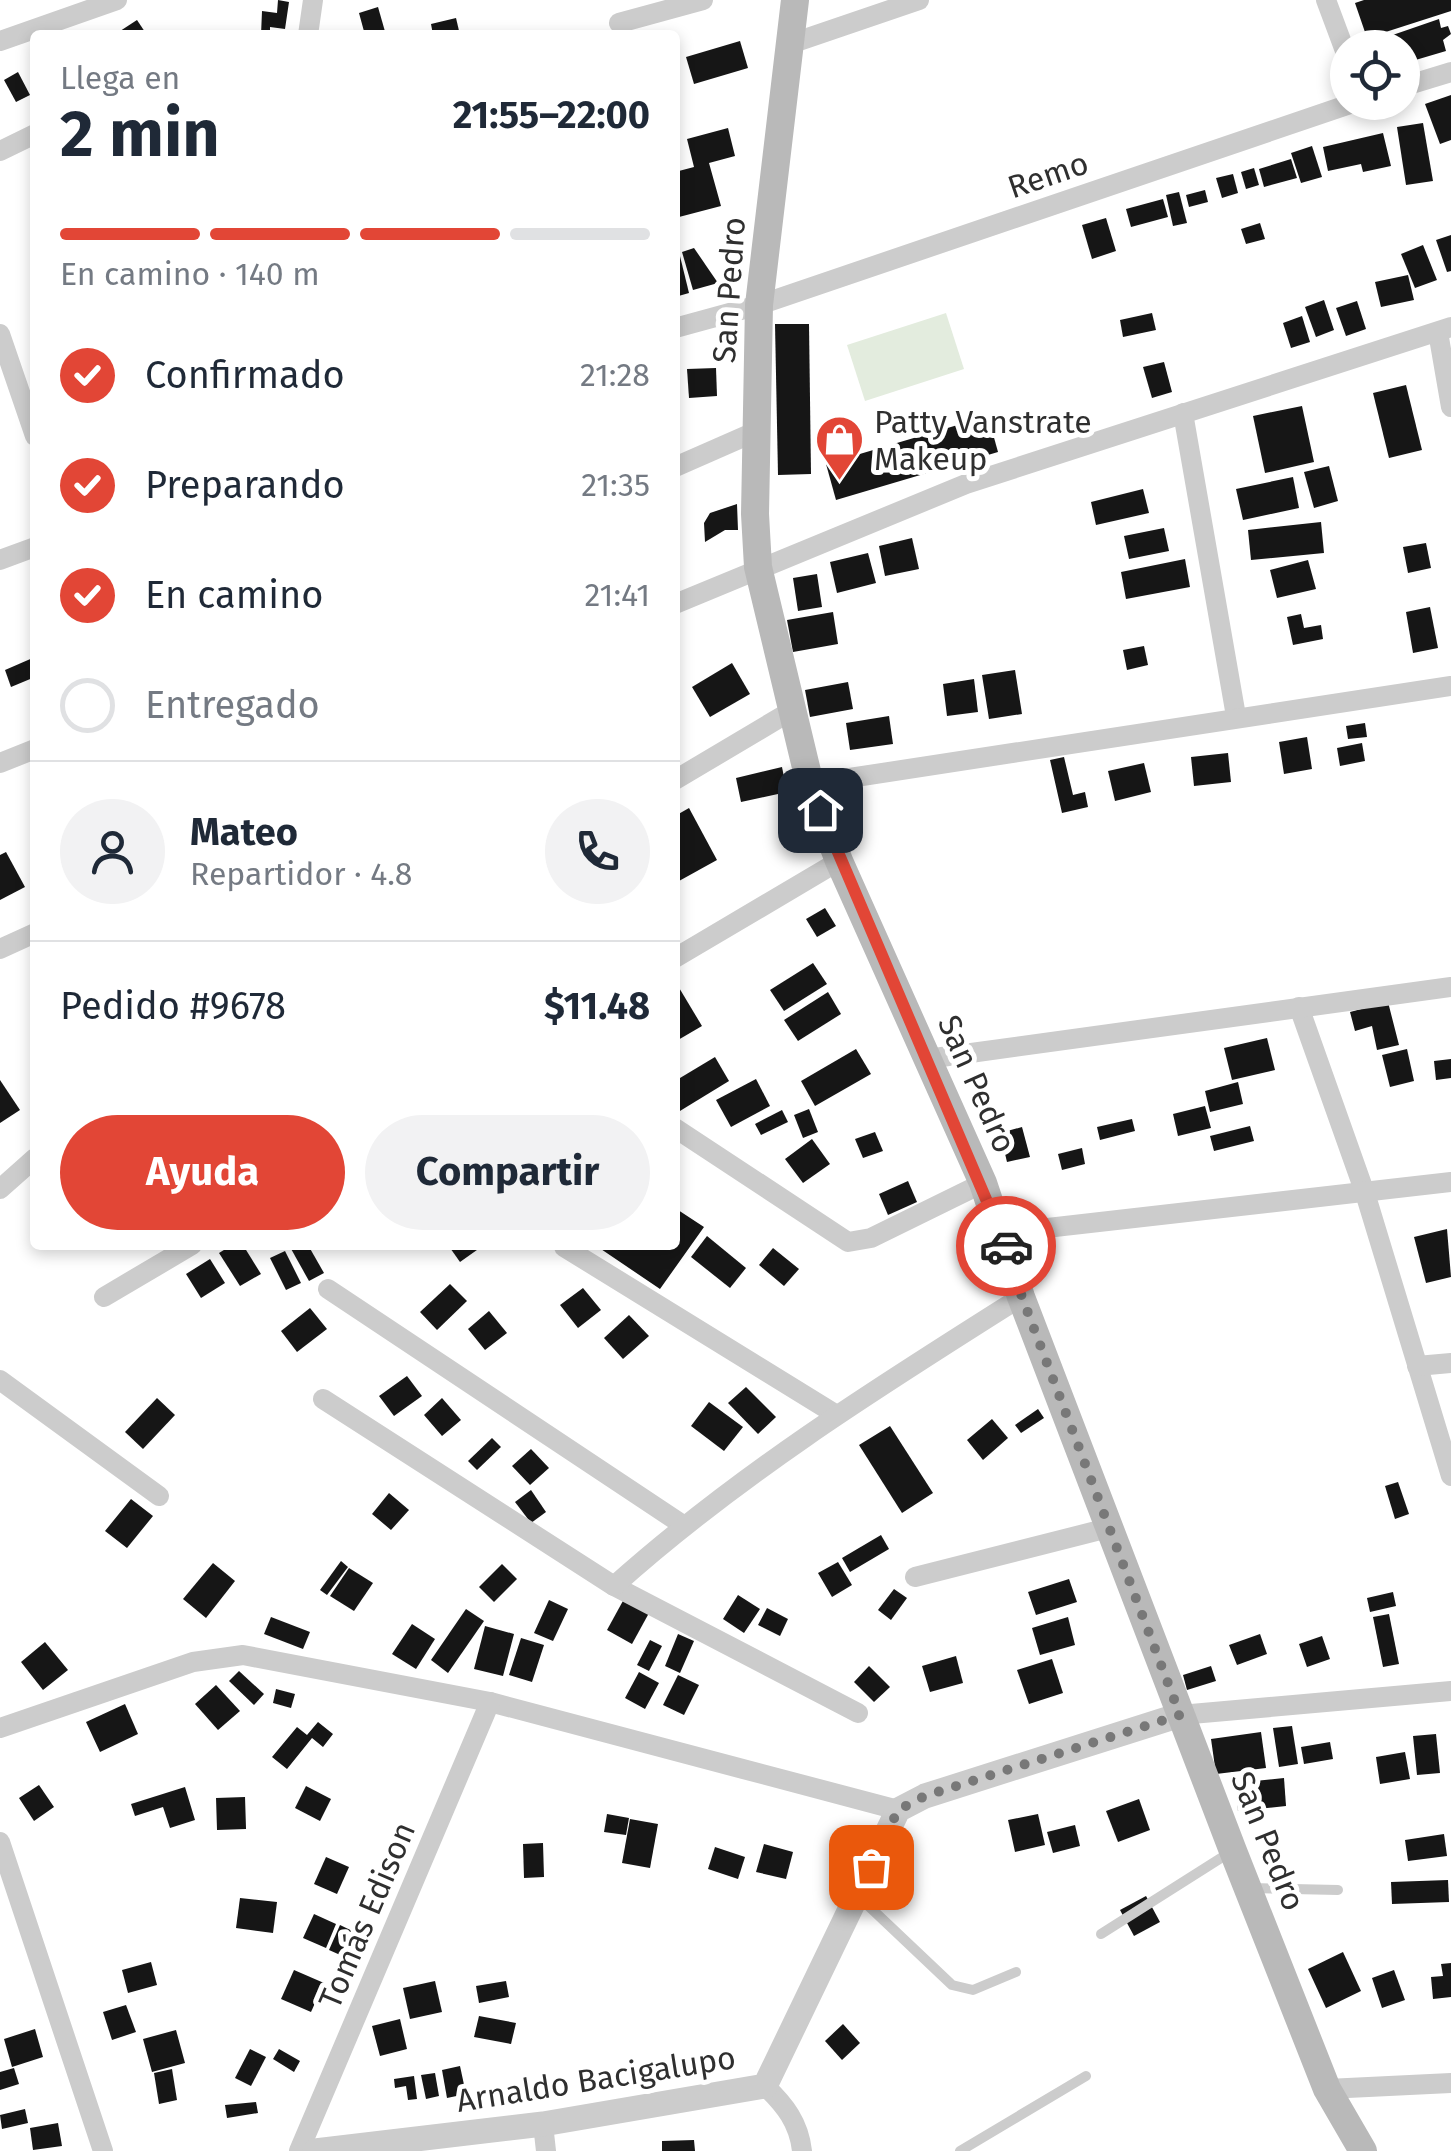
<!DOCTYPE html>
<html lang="es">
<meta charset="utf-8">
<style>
:root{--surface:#fff;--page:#f2f2f3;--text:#1f2937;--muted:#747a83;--line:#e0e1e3;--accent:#e24636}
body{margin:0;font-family:"Fira Sans",sans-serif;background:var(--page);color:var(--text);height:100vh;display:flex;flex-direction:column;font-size:38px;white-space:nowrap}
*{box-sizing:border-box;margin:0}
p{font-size:32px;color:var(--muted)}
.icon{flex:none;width:55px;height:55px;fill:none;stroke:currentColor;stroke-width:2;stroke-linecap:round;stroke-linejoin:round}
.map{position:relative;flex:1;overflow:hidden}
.sheet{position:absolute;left:30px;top:30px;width:650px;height:1220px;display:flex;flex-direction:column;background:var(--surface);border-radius:10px;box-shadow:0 5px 15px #0003}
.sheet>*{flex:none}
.tools{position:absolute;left:1330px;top:30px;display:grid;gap:20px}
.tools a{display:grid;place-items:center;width:90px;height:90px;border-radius:50%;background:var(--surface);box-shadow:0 5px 15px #0003;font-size:50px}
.pin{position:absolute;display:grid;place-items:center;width:85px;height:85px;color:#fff;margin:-42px;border-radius:20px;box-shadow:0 5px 15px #0006}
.courier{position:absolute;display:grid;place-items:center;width:100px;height:100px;margin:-50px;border:8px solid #e24636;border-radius:50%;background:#fff;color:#222;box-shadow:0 2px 12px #0007}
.summary em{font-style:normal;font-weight:700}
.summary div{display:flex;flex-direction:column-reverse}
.summary{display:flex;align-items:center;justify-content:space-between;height:170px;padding:0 30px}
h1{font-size:65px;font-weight:700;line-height:75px}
.bar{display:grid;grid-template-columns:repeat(4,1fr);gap:15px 10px;align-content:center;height:120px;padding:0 30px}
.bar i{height:12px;border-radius:8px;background:var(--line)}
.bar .on{background:var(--accent)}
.bar p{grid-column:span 4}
.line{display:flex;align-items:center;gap:25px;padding:0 30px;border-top:2px solid var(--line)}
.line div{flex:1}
.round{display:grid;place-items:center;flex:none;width:105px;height:105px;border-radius:52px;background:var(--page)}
ol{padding:0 30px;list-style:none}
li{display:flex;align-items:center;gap:30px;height:110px}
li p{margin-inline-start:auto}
li .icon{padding:10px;border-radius:50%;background:var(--accent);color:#fff;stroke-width:4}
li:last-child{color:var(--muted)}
li i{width:55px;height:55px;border:5px solid var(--line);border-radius:50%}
.cta{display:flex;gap:20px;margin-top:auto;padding:20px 30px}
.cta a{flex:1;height:115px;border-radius:60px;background:var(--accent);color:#fff;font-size:40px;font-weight:700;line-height:115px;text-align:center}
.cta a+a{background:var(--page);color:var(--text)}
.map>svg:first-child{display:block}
</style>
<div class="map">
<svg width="1451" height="2151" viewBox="0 0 1451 2151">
<rect width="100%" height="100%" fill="#fff"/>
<polygon fill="#e3ecde" points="946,313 964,369 865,401 847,345"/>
<g fill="#161616">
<polygon points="278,0 289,2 285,29 270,27 270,31 278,35 261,35 262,11 277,13"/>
<polygon points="1364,0 1451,0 1451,11 1367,38 1355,3"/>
<polygon points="378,7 386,35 365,35 359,13"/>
<polygon points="456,18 460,35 433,35 431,24"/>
<polygon points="1439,19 1441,28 1448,26 1451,34 1443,40 1446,51 1402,64 1402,48 1355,48"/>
<polygon points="137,20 147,35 114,35"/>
<polygon points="740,41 748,68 694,84 686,57"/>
<polygon points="18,72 30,95 16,102 4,80"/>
<polygon points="1451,95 1451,140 1440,144 1425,104"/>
<polygon points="1423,123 1433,181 1406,185 1397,127"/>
<polygon points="728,128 735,156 709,163 721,206 679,217 675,172 694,167 687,139"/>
<polygon points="1383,133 1391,166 1363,172 1361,164 1328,171 1323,147"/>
<polygon points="1312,146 1322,177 1301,183 1291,153"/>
<polygon points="1291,159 1297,178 1264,187 1259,169"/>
<polygon points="1254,168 1259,185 1246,189 1241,172"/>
<polygon points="1233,174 1238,193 1222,198 1216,178"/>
<polygon points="1205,190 1208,202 1189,207 1186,195"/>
<polygon points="1179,192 1187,223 1173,226 1166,195"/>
<polygon points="1163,199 1168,217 1131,227 1126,209"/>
<polygon points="1106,218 1116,251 1092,259 1082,225"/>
<polygon points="1260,223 1265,239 1246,244 1241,229"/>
<polygon points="1451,235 1451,271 1447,272 1436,240"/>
<polygon points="1423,245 1437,280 1415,288 1401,254"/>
<polygon points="694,248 718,283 693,290 682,252"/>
<polygon points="679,252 689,293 675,297 675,253"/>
<polygon points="1408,275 1414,300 1381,307 1375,282"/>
<polygon points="1324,300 1334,330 1316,337 1305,307"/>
<polygon points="1357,301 1366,329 1346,336 1336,308"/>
<polygon points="1152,313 1156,330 1123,337 1120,320"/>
<polygon points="1302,316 1310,342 1291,348 1283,323"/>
<polygon points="775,324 809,324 811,474 778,475"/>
<polygon points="1164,362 1172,392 1152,398 1143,367"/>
<polygon points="716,368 717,396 689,398 687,369"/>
<polygon points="1406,385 1422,450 1389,458 1373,393"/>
<polygon points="1302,406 1314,462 1265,473 1253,416"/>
<polygon points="988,416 998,452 836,500 826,464"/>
<polygon points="1329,466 1338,501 1314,508 1304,472"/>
<polygon points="1293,477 1299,508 1243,520 1236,489"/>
<polygon points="1143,489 1149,513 1096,525 1091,502"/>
<polygon points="737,504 738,530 725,530 705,542 704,523 710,513"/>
<polygon points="1321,522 1324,553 1251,560 1248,530"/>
<polygon points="1164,528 1169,551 1129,559 1124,536"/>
<polygon points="912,538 919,569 885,576 879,546"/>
<polygon points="1426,543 1431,568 1408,573 1403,547"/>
<polygon points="868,553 876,583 837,593 830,562"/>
<polygon points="1185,559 1190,587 1126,599 1121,572"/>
<polygon points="1308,560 1316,589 1277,598 1270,570"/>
<polygon points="817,574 822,607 798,611 793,578"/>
<polygon points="1430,607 1438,648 1413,653 1406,612"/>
<polygon points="833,612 838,644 793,652 787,620"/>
<polygon points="1301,614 1304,628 1321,625 1323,639 1293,645 1287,617"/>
<polygon points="1144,646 1148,665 1127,670 1123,650"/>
<polygon points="35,657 35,677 11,687 5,670"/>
<polygon points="732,663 750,694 710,717 692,687"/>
<polygon points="1015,670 1022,714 989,719 982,675"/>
<polygon points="974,679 978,712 947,716 943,684"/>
<polygon points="848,682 853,709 810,717 805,690"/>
<polygon points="889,716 893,744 850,750 846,723"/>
<polygon points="1365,723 1367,737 1348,739 1346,726"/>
<polygon points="1307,737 1312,769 1284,774 1279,742"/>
<polygon points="1362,743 1365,761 1340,766 1337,748"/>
<polygon points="1228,753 1231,782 1194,786 1191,757"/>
<polygon points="1064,757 1073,795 1085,792 1088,807 1062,813 1050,760"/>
<polygon points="1144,763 1151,792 1115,801 1108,771"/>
<polygon points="782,767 787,792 741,802 736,778"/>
<polygon points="689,808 717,860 679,881 675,816"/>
<polygon points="6,852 25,887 0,900 0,855"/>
<polygon points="825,908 836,926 817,937 806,919"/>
<polygon points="813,963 827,984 784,1011 770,990"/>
<polygon points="675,981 702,1026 678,1040 675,1035"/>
<polygon points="828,992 841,1014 798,1041 784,1020"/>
<polygon points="1388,1002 1399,1045 1377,1050 1372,1026 1355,1031 1350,1012"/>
<polygon points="1267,1038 1275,1070 1232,1080 1224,1048"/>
<polygon points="856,1049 871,1074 815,1106 801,1081"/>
<polygon points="1407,1049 1414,1081 1390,1087 1382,1055"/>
<polygon points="715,1057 729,1081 675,1114 675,1081"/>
<polygon points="1451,1059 1451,1078 1436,1080 1434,1061"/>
<polygon points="756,1079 770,1106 731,1127 716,1100"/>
<polygon points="0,1080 20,1110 0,1123"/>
<polygon points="1238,1082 1243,1104 1210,1112 1205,1091"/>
<polygon points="1205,1106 1211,1128 1178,1136 1173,1114"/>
<polygon points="809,1109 818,1132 803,1138 794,1115"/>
<polygon points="782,1110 788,1122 761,1135 755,1124"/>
<polygon points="1132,1119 1135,1131 1100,1140 1097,1127"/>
<polygon points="1250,1126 1254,1141 1214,1151 1210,1136"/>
<polygon points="1022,1127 1030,1157 1007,1162 1000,1133"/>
<polygon points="875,1132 883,1151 863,1158 855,1139"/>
<polygon points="812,1139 830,1164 803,1183 785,1159"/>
<polygon points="1082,1148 1085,1164 1062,1170 1058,1154"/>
<polygon points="908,1181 917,1202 888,1215 879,1194"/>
<polygon points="675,1208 704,1227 660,1289 595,1245 675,1245"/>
<polygon points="1447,1229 1451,1277 1426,1283 1414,1237"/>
<polygon points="707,1236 746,1268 730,1288 691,1257"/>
<polygon points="232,1245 243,1245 261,1274 240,1286 219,1253"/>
<polygon points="294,1245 308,1245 324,1273 309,1281 290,1247"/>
<polygon points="448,1245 484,1245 460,1262"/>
<polygon points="773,1248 799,1269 784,1286 759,1265"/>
<polygon points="285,1251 301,1283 286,1290 270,1258"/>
<polygon points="210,1259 225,1283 201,1298 186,1274"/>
<polygon points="450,1284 467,1301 437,1330 420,1312"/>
<polygon points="583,1288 601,1310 578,1328 560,1305"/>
<polygon points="310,1308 327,1329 297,1352 281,1331"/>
<polygon points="489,1311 507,1333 485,1350 468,1329"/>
<polygon points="629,1315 649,1336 623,1359 604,1338"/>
<polygon points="407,1376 422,1396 394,1416 379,1396"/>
<polygon points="746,1387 776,1417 758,1434 728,1403"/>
<polygon points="157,1398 175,1415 143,1449 125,1432"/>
<polygon points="442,1398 461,1420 442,1436 424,1415"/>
<polygon points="709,1402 743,1427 724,1451 691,1426"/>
<polygon points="1038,1409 1044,1418 1021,1433 1015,1425"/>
<polygon points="992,1419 1008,1438 983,1460 967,1440"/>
<polygon points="890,1426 933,1493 902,1513 859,1445"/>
<polygon points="492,1438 501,1447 477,1470 468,1461"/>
<polygon points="531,1449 549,1468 530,1485 512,1466"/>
<polygon points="1398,1482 1409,1514 1395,1519 1385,1486"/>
<polygon points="531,1490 546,1512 531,1523 515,1502"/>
<polygon points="389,1493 409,1510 391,1530 372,1514"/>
<polygon points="131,1499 153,1516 127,1548 105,1531"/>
<polygon points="881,1535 889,1549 850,1572 842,1558"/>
<polygon points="341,1561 348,1567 327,1595 320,1590"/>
<polygon points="838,1562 852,1585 832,1597 818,1573"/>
<polygon points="213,1563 235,1581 206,1618 183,1599"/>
<polygon points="502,1564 517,1579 494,1602 479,1587"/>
<polygon points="349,1568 373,1583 354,1611 330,1596"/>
<polygon points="1069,1579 1077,1602 1036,1615 1028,1592"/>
<polygon points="894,1589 907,1598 891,1620 878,1610"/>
<polygon points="1393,1592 1396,1606 1370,1612 1367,1598"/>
<polygon points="738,1595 760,1609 744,1633 723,1619"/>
<polygon points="624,1599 649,1613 632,1644 607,1630"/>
<polygon points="549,1600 568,1609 553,1641 534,1633"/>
<polygon points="767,1608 788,1619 780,1636 758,1625"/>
<polygon points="466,1609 484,1621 448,1673 431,1660"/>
<polygon points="1389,1614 1399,1664 1383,1667 1373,1617"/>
<polygon points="271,1617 310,1632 303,1649 264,1634"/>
<polygon points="1068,1617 1075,1645 1040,1655 1032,1628"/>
<polygon points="412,1624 435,1639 416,1669 392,1654"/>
<polygon points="485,1626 514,1634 503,1676 474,1669"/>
<polygon points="678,1634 694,1641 680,1673 665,1666"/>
<polygon points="1260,1634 1267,1654 1237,1665 1229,1645"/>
<polygon points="1322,1636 1330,1659 1307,1667 1299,1644"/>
<polygon points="521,1638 544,1645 532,1682 509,1675"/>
<polygon points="650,1640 662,1646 649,1671 637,1665"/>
<polygon points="45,1642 68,1670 43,1690 21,1662"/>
<polygon points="956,1656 963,1683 930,1692 922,1666"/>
<polygon points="1052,1659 1063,1693 1029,1704 1017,1670"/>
<polygon points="869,1666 890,1687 874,1702 854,1682"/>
<polygon points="1211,1666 1216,1681 1187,1690 1183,1675"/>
<polygon points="239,1671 264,1694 254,1705 229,1681"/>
<polygon points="639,1672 659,1683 645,1709 625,1698"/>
<polygon points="678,1675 699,1685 684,1715 663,1705"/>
<polygon points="216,1685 240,1711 218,1730 195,1704"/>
<polygon points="276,1689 295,1694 291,1708 273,1703"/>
<polygon points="125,1704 138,1734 100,1752 86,1722"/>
<polygon points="318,1722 333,1734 323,1747 312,1738 287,1769 272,1757 297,1727 307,1735"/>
<polygon points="1292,1726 1298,1764 1279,1767 1273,1728"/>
<polygon points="1261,1732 1266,1768 1216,1774 1211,1739"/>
<polygon points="1436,1734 1440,1773 1417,1775 1413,1736"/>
<polygon points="1330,1742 1333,1759 1304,1764 1301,1747"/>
<polygon points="1405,1752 1410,1779 1380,1784 1376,1757"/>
<polygon points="1284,1778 1286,1806 1238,1811 1235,1783"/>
<polygon points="39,1785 54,1807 34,1821 19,1798"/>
<polygon points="306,1786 331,1799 320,1821 295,1808"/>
<polygon points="185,1787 195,1820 170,1828 163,1807 135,1816 131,1804"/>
<polygon points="245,1797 246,1829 217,1830 216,1798"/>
<polygon points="1139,1799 1150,1830 1118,1842 1106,1811"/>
<polygon points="607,1814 629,1818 626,1835 604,1832"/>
<polygon points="1038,1814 1045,1845 1015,1852 1008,1820"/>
<polygon points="630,1819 658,1824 650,1868 622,1863"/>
<polygon points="1075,1825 1080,1846 1053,1853 1047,1832"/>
<polygon points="1444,1834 1447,1856 1408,1861 1405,1840"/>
<polygon points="543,1843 544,1877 524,1878 523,1844"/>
<polygon points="764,1844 793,1852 786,1879 756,1872"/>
<polygon points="715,1847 745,1857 738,1879 708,1869"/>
<polygon points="326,1857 349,1867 337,1894 314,1884"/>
<polygon points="1448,1880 1449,1902 1392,1904 1391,1882"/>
<polygon points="1146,1896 1160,1922 1134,1936 1120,1910"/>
<polygon points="240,1898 277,1902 273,1933 236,1928"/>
<polygon points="314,1914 336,1924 326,1948 303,1938"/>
<polygon points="340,1925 367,1938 356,1962 329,1950"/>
<polygon points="1343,1952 1361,1991 1326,2008 1308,1969"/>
<polygon points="151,1962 157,1985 128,1993 122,1970"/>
<polygon points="1451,1963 1451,1997 1433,1999 1431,1977 1443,1976 1441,1964"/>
<polygon points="294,1970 324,1983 311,2012 281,1999"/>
<polygon points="1394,1970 1405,2000 1382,2008 1372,1978"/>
<polygon points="435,1981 442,2012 410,2019 403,1988"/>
<polygon points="506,1981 509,1997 479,2003 476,1986"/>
<polygon points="126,2005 136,2032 112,2040 103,2012"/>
<polygon points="479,2016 516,2023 511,2044 474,2037"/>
<polygon points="400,2019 407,2049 380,2056 372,2026"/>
<polygon points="843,2024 860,2043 842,2060 825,2041"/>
<polygon points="35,2029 43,2057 12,2067 4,2039"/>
<polygon points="176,2030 185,2063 152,2072 143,2039"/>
<polygon points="250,2049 266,2057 251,2086 235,2078"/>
<polygon points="279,2049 300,2061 294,2072 273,2059"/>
<polygon points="460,2066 466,2094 447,2098 442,2070"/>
<polygon points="14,2068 19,2084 0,2090 0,2072"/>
<polygon points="172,2069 177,2100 159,2104 154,2073"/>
<polygon points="435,2073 439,2096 426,2099 421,2075"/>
<polygon points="414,2076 417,2099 408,2100 406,2086 395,2088 394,2079"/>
<polygon points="256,2102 258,2113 227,2118 225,2105"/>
<polygon points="25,2109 28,2123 2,2129 0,2115"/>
<polygon points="58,2123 62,2146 33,2150 30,2128"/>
<polygon points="694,2140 695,2151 662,2151 662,2141"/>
</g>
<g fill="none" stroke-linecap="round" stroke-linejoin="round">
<g stroke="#ccc" stroke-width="10">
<polyline points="1250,1888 1338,1890"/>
<polyline points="858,1896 952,1985 973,1990 1016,1972"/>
<polyline points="1101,1934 1232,1851"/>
<polyline points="960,2151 1086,2076"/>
</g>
<g stroke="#ccc" stroke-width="20">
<polyline points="1326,0 1348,59"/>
<polyline points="619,23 703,0"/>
<polyline points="308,35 313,0"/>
<polyline points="0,41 117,0"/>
<polyline points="790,44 919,0"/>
<polyline points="1402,87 1451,72"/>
<polyline points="0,151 35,134"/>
<polyline points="675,328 759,305 1356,102"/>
<polyline points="1438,332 1451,407"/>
<polyline points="0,334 35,436"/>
<polyline points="1183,413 1236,716"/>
<polyline points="675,467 757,431"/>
<polyline points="0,560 35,547"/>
<polyline points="675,604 966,484 1451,327"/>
<polyline points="0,763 35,749"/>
<polyline points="675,780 791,711"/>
<polyline points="810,784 1451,686"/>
<polyline points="0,949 35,933"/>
<polyline points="675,958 839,861"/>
<polyline points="1299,1007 1365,1193 1451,1476"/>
<polyline points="927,1059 1451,987"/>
<polyline points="675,1128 848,1242 871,1238 983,1183"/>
<polyline points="0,1189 35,1158"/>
<polyline points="1003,1233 1451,1182"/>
<polyline points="564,1247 835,1414"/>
<polyline points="328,1289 683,1525"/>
<polyline points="104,1297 192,1245"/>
<polyline points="1417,1366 1451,1363"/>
<polyline points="0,1380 159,1496"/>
<polyline points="323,1399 614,1586 858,1713"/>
<polyline points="915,1577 1108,1528"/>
<path d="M614,1586C739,1474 880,1386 1021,1297"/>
<polyline points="1180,1715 1451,1691"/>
<polyline points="0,1728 193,1662 243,1655 490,1702 898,1810"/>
<polyline points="0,1842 103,2151"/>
<path d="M765,2086C785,2105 799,2123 802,2151"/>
<polyline points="1327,2089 1451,2083"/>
<polyline points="543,2124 546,2151"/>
<polyline points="299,2151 490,1702"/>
</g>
<polyline stroke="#ccc" stroke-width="25" points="315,2151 543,2124 765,2086 898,1810 925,1796 1180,1715"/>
<polyline stroke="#b9b9b9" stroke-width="28" points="795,0 759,305 755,514 758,567 810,784 839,861 983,1183 1021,1297 1233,1851 1327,2089 1363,2151"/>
</g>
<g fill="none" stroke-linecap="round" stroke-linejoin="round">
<polyline stroke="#787878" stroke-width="10" stroke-dasharray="0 18" points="871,1867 898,1810 925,1796 1180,1715 1022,1297 1006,1246"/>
<polyline stroke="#e24636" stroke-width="12" points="820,810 1006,1246"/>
</g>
<defs>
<symbol id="shop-pin" viewBox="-11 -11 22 30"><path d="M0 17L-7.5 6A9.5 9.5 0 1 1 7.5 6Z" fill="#e24636" stroke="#fff"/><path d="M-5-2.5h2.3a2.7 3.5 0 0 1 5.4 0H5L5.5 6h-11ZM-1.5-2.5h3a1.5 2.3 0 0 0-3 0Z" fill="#fff"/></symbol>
</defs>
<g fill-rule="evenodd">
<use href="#shop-pin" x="812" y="412" width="55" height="75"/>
</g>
<g text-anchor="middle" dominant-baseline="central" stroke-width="10" stroke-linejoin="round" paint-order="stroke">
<g font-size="32" fill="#2f2f2f" stroke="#fff">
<text transform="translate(1048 175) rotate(-19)">Remo</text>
<text transform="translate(729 290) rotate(-86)">San Pedro</text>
<text transform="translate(977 1084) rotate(66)">San Pedro</text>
<text transform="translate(1268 1841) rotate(68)">San Pedro</text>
<text transform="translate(367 1915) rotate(-67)">Tomás Edison</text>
<text transform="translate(596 2079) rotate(-9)">Arnaldo Bacigalupo</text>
</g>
<g font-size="32" fill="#2f2f2f" stroke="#fff" text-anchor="start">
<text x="874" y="422">Patty Vanstrate<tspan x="874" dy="37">Makeup</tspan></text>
</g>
</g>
</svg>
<div class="tools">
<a><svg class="icon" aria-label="locate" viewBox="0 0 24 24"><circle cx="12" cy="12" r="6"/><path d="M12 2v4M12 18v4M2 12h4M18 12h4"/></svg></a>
</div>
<div class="pin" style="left:871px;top:1867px;background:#ea580c"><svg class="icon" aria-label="bag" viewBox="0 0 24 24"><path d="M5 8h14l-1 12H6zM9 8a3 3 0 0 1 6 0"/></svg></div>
<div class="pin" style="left:820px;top:810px;background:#1f2937"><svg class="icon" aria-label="home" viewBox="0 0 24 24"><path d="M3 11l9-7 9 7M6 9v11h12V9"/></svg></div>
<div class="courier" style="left:1006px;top:1246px"><svg class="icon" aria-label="car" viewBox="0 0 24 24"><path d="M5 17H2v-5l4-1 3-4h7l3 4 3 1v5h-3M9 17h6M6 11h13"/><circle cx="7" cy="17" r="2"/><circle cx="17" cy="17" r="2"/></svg></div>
<section class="sheet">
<div class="summary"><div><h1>2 min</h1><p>Llega en</p></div><em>21:55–22:00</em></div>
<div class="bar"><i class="on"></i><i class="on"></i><i class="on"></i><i></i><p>En camino · 140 m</p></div>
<ol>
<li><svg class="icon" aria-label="check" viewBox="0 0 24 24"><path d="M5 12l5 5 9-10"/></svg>Confirmado<p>21:28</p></li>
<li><svg class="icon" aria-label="check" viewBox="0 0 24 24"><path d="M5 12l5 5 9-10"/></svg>Preparando<p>21:35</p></li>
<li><svg class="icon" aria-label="check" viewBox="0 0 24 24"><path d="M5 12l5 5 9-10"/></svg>En camino<p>21:41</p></li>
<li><i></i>Entregado</li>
</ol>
<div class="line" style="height:180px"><a class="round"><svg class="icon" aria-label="person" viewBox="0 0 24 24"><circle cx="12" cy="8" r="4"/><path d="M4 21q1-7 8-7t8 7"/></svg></a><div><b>Mateo</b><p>Repartidor · 4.8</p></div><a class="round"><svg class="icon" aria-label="phone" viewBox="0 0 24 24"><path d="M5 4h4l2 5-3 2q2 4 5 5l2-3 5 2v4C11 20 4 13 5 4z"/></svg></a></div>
<div class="line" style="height:130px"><div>Pedido #9678</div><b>$11.48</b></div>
<div class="cta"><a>Ayuda</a><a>Compartir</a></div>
</section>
</div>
